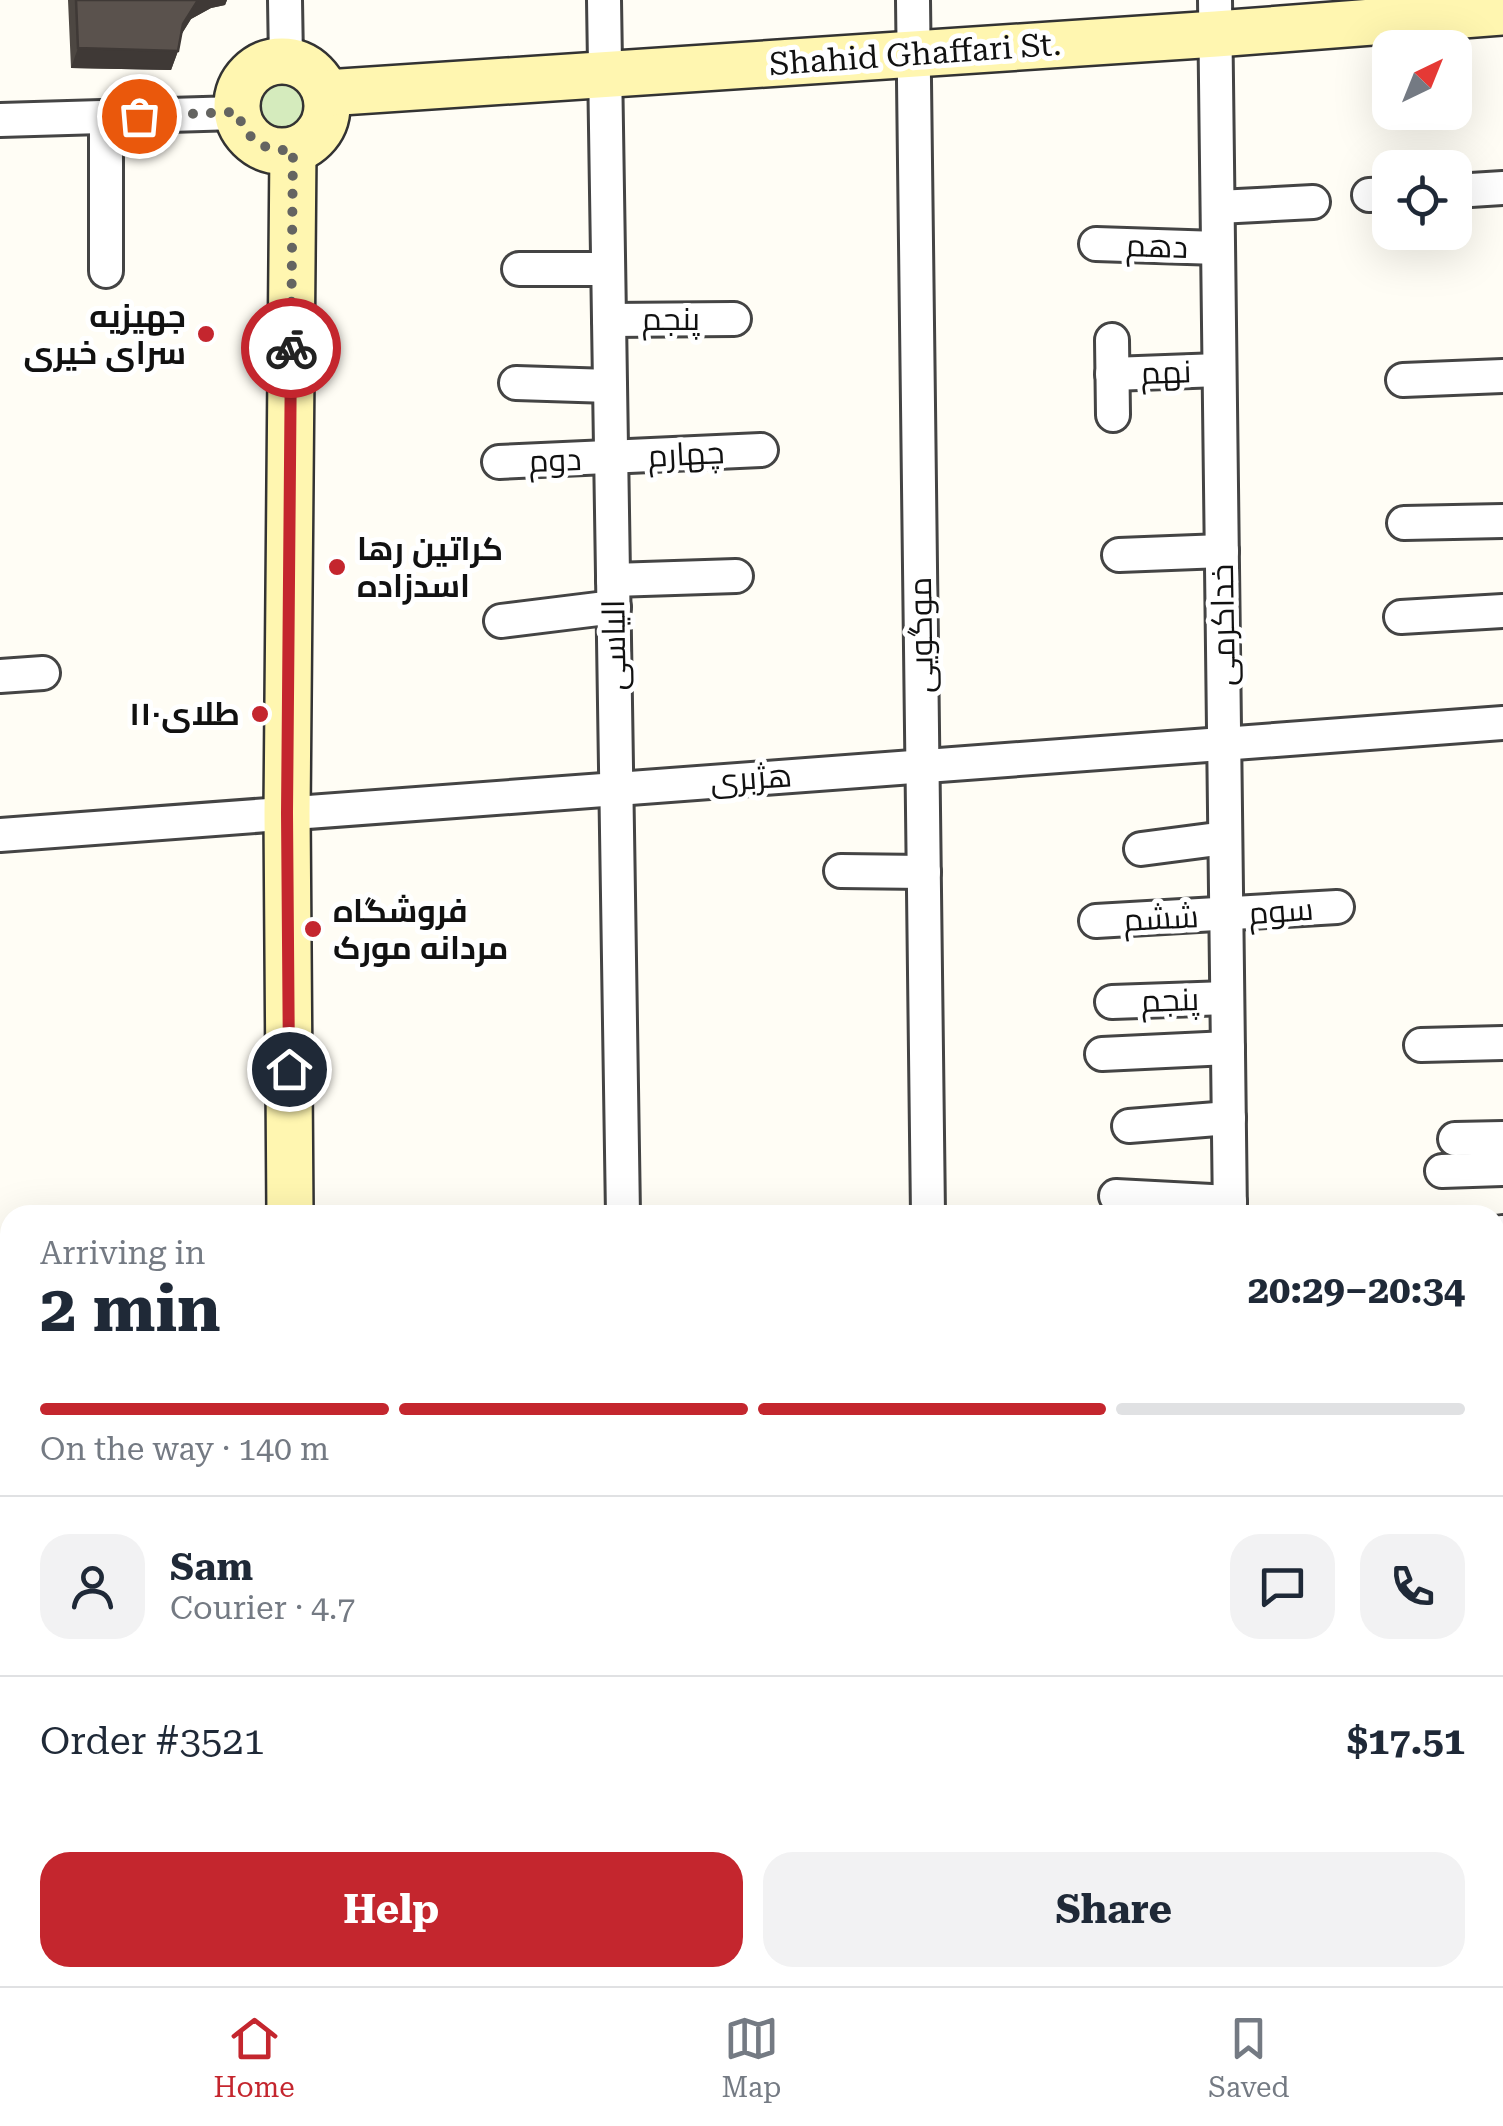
<!DOCTYPE html>
<meta charset="utf-8">
<style>
:root{--surface:#fff;--page:#f2f2f3;--text:#1f2937;--muted:#747a83;--line:#e0e1e3;--accent:#c4262e}
body{margin:0;font-family:"Roboto Serif",Cairo,serif;background:var(--page);color:var(--text);height:100vh;display:flex;flex-direction:column;font-size:38px;white-space:nowrap}
*{box-sizing:border-box;margin:0}
p{font-size:32px;color:var(--muted)}
.icon{flex:none;width:55px;height:55px;fill:none;stroke:currentColor;stroke-width:2;stroke-linecap:round;stroke-linejoin:round}
.map{position:relative;flex:1;overflow:hidden}
.side{position:absolute;left:0px;top:1205px;width:1505px;height:782px;display:flex;flex-direction:column;background:var(--surface);border-radius:30px 30px 0 0;box-shadow:0 10px 40px #0002}
.side>*{flex:none}
.needle{width:65px;rotate:43deg}
.tools{position:absolute;left:1372px;top:30px;display:grid;gap:20px}
.tools a{display:grid;place-items:center;width:100px;height:100px;border-radius:20px;background:var(--surface);box-shadow:0 10px 40px #0002;font-size:50px}
.pin{position:absolute;display:grid;place-items:center;width:85px;height:85px;color:#fff;margin:-42px;border:5px solid #fff;border-radius:50%;box-shadow:0 2px 10px #0007}
.courier{position:absolute;display:grid;place-items:center;width:100px;height:100px;margin:-50px;border:8px solid #c4262e;border-radius:50%;background:#fff;color:#222;box-shadow:0 2px 12px #0007}
.summary em{font-style:normal;font-weight:700}
.summary div{display:flex;flex-direction:column-reverse}
.summary{display:flex;align-items:center;justify-content:space-between;height:170px;padding:0 40px}
h1{font-size:65px;font-weight:700;line-height:75px}
.bar{display:grid;grid-template-columns:repeat(4,1fr);gap:15px 10px;align-content:center;height:120px;padding:0 40px}
.bar i{height:12px;border-radius:8px;background:var(--line)}
.bar .selected{background:var(--accent)}
.bar p{grid-column:span 4}
.line{display:flex;align-items:center;gap:25px;padding:0 40px;border-top:2px solid var(--line)}
.line div{flex:1}
.round{display:grid;place-items:center;flex:none;width:105px;height:105px;border-radius:30px;background:var(--page)}
.primary-button{display:flex;gap:20px;margin-top:auto;padding:20px 40px}
.primary-button a{flex:1;height:115px;border-radius:30px;background:var(--accent);color:#fff;font-size:40px;font-weight:700;line-height:115px;text-align:center}
.primary-button a+a{background:var(--page);color:var(--text)}
.tab-bar{display:flex;justify-content:space-around;align-items:center;height:140px;border-top:2px solid var(--line);background:var(--surface);font-size:28px;color:var(--muted)}
.tab-bar a{display:grid;justify-items:center;gap:5px}
.tab-bar .selected{color:var(--accent)}
.map>svg:first-child{display:block}
</style>
<div class="map">
<svg width="1503" height="1986" viewBox="0 0 1503 1986">
<rect width="100%" height="100%" fill="#fffdf5"/>
<circle fill="#d5ebbd" cx="284" cy="106" r="31"/>
<g fill="none" stroke-linecap="round" stroke-linejoin="round">
<defs>
<g id="street">
<polyline points="285,0 286,60"/>
<polyline points="604,0 623,1215"/>
<polyline points="913,0 928,1215"/>
<polyline points="1215,0 1230,1215"/>
<polyline points="0,120 237,113"/>
<polyline points="1455,191 1503,188"/>
<polyline points="1369,195 1390,194"/>
<polyline points="1218,207 1313,202"/>
<polyline points="1096,244 1218,248"/>
<polyline points="519,269 608,269"/>
<polyline points="106,271 106,117"/>
<polyline points="609,320 734,319"/>
<polyline points="1112,340 1113,415"/>
<polyline points="1112,374 1219,370"/>
<polyline points="1403,380 1503,376"/>
<polyline points="516,383 610,386"/>
<polyline points="499,462 761,450"/>
<polyline points="1404,523 1503,521"/>
<polyline points="1119,555 1222,551"/>
<polyline points="613,580 736,576"/>
<polyline points="1401,617 1503,611"/>
<polyline points="501,621 614,607"/>
<polyline points="0,676 43,673"/>
<polyline points="0,835 1503,723"/>
<polyline points="1141,849 1225,838"/>
<polyline points="841,871 924,872"/>
<polyline points="1096,921 1337,907"/>
<polyline points="1112,1002 1227,998"/>
<polyline points="1421,1045 1503,1043"/>
<polyline points="1102,1054 1228,1048"/>
<polyline points="1129,1126 1229,1118"/>
<polyline points="1455,1139 1503,1138"/>
<polyline points="1442,1171 1503,1169"/>
<polyline points="1116,1196 1230,1202"/>
<polyline points="1495,1233 1503,1232"/>
<polyline points="0,1339 10,1339"/>
<polyline points="1495,1340 1503,1340"/>
<polyline points="0,1510 10,1510"/>
<polyline points="1495,1538 1503,1538"/>
<polyline points="0,1886 10,1885"/>
<polyline points="635,1978 635,1986"/>
<polyline points="1238,1978 1238,1986"/>
<polyline points="932,1986 932,1978"/>
</g>
<g id="secondary">
<circle cx="282" cy="106" r="45"/>
<polyline points="326,93 1216,34 1503,12"/>
<polyline points="290,1215 287,813 293,150"/>
<polyline points="296,1978 297,1986"/>
</g>
</defs>
<use href="#street" stroke="#444" stroke-width="38"/>
<use href="#secondary" stroke="#333" stroke-width="50"/>
<use href="#street" stroke="#fff" stroke-width="32"/>
<use href="#secondary" stroke="#fff6b0" stroke-width="45"/>
</g>
<polygon fill="#4d4742" points="68,0 227,0 225,5 211,8 191,19 181,35 178,51 171,70 71,68"/>
<g fill="#3f3936">
<polygon points="198,0 227,0 225,5 211,8 191,19 176,43 183,24"/>
<polygon points="78,48 178,51 171,70 71,68"/>
</g>
<polygon fill="#5a524d" stroke="#3f3936" stroke-width="2.5" points="76,0 198,0 183,24 178,51 78,48"/>
<g fill="none" stroke-linecap="round" stroke-linejoin="round">
<path stroke="#646461" stroke-width="10" stroke-dasharray="0 18" d="M139,116L237,112C247,140 263,152 293,150L291,348"/>
<polyline stroke="#c4262e" stroke-width="12" points="289,1069 287,813 291,348"/>
</g>
<g fill="#c4262e" stroke="#fff" stroke-width="4">
<circle cx="206" cy="334" r="10"/>
<circle cx="337" cy="567" r="10"/>
<circle cx="260" cy="714" r="10"/>
<circle cx="313" cy="929" r="10"/>
</g>
<g text-anchor="middle" dominant-baseline="central" stroke-width="10" stroke-linejoin="round" paint-order="stroke">
<g font-size="32" fill="#111" stroke="#fff">
<text transform="translate(915 54) rotate(-4)">Shahid Ghaffari St.</text>
<text transform="translate(1157 246) rotate(2)">دهم</text>
<text x="671" y="319">پنجم</text>
<text transform="translate(1166 372) rotate(-2)">نهم</text>
<text transform="translate(686 454) rotate(-3)">چهارم</text>
<text transform="translate(555 460) rotate(-2)">دوم</text>
<text transform="translate(1223 625) rotate(-91)">خداکرمی</text>
<text transform="translate(921 635) rotate(-91)">موگویی</text>
<text transform="translate(614 645) rotate(-91)">الیاسی</text>
<text transform="translate(751 778) rotate(-4)">هژبری</text>
<text transform="translate(1281 911) rotate(-4)">سوم</text>
<text transform="translate(1161 918) rotate(-3)">ششم</text>
<text transform="translate(1170 1000) rotate(-2)">پنجم</text>
</g>
<g font-size="32" font-weight="bold" fill="#111" stroke="#fff" text-anchor="end">
<text x="186" y="316">جهیزیه<tspan x="186" dy="37">سرای خیری</tspan></text>
<text x="357" y="549" text-anchor="start">کراتین رها<tspan x="357" dy="37">اسدزاده</tspan></text>
<text x="240" y="714">طلای۱۱۰</text>
<text x="333" y="911" text-anchor="start">فروشگاه<tspan x="333" dy="37">مردانه مورک</tspan></text>
</g>
</g>
</svg>
<div class="tools">
<a><svg class="needle" viewBox="-14 -14 28 28"><path d="M0-13l5 13h-10z" fill="#e53935"/><path d="M0 13l5-13h-10z" fill="#747a83"/></svg></a>
<a><svg class="icon" aria-label="locate" viewBox="0 0 24 24"><circle cx="12" cy="12" r="6"/><path d="M12 2v4M12 18v4M2 12h4M18 12h4"/></svg></a>
</div>
<div class="pin" style="left:139px;top:116px;background:#ea580c"><svg class="icon" aria-label="bag" viewBox="0 0 24 24"><path d="M5 8h14l-1 12H6zM9 8a3 3 0 0 1 6 0"/></svg></div>
<div class="pin" style="left:289px;top:1069px;background:#1f2937"><svg class="icon" aria-label="home" viewBox="0 0 24 24"><path d="M3 11l9-7 9 7M6 9v11h12V9"/></svg></div>
<div class="courier" style="left:291px;top:348px"><svg class="icon" aria-label="bike" viewBox="0 0 24 24"><circle cx="6" cy="16" r="4"/><circle cx="18" cy="16" r="4"/><path d="M6 16l4-8h5l3 8M10 8l3 8H6M13 5h3"/></svg></div>
<section class="side">
<div class="summary"><div><h1>2 min</h1><p>Arriving in</p></div><em>20:29–20:34</em></div>
<div class="bar"><i class="selected"></i><i class="selected"></i><i class="selected"></i><i></i><p>On the way · 140 m</p></div>
<div class="line" style="height:180px"><a class="round"><svg class="icon" aria-label="person" viewBox="0 0 24 24"><circle cx="12" cy="8" r="4"/><path d="M4 21q1-7 8-7t8 7"/></svg></a><div><b>Sam</b><p>Courier · 4.7</p></div><a class="round"><svg class="icon" aria-label="chat" viewBox="0 0 24 24"><path d="M4 5h16v11H9l-5 4z"/></svg></a><a class="round"><svg class="icon" aria-label="phone" viewBox="0 0 24 24"><path d="M5 4h4l2 5-3 2q2 4 5 5l2-3 5 2v4C11 20 4 13 5 4z"/></svg></a></div>
<div class="line" style="height:130px"><div>Order #3521</div><b>$17.51</b></div>
<div class="primary-button"><a>Help</a><a>Share</a></div>
</section>
</div>
<nav class="tab-bar">
<a class="selected"><svg class="icon" aria-label="home" viewBox="0 0 24 24"><path d="M3 11l9-7 9 7M6 9v11h12V9"/></svg>Home</a>
<a><svg class="icon" aria-label="map" viewBox="0 0 24 24"><path d="M3 6l6-2 6 2 6-2v14l-6 2-6-2-6 2zM9 4v14M15 6v14"/></svg>Map</a>
<a><svg class="icon" aria-label="saved" viewBox="0 0 24 24"><path d="M7 4h10v16l-5-4-5 4z"/></svg>Saved</a>
</nav>
